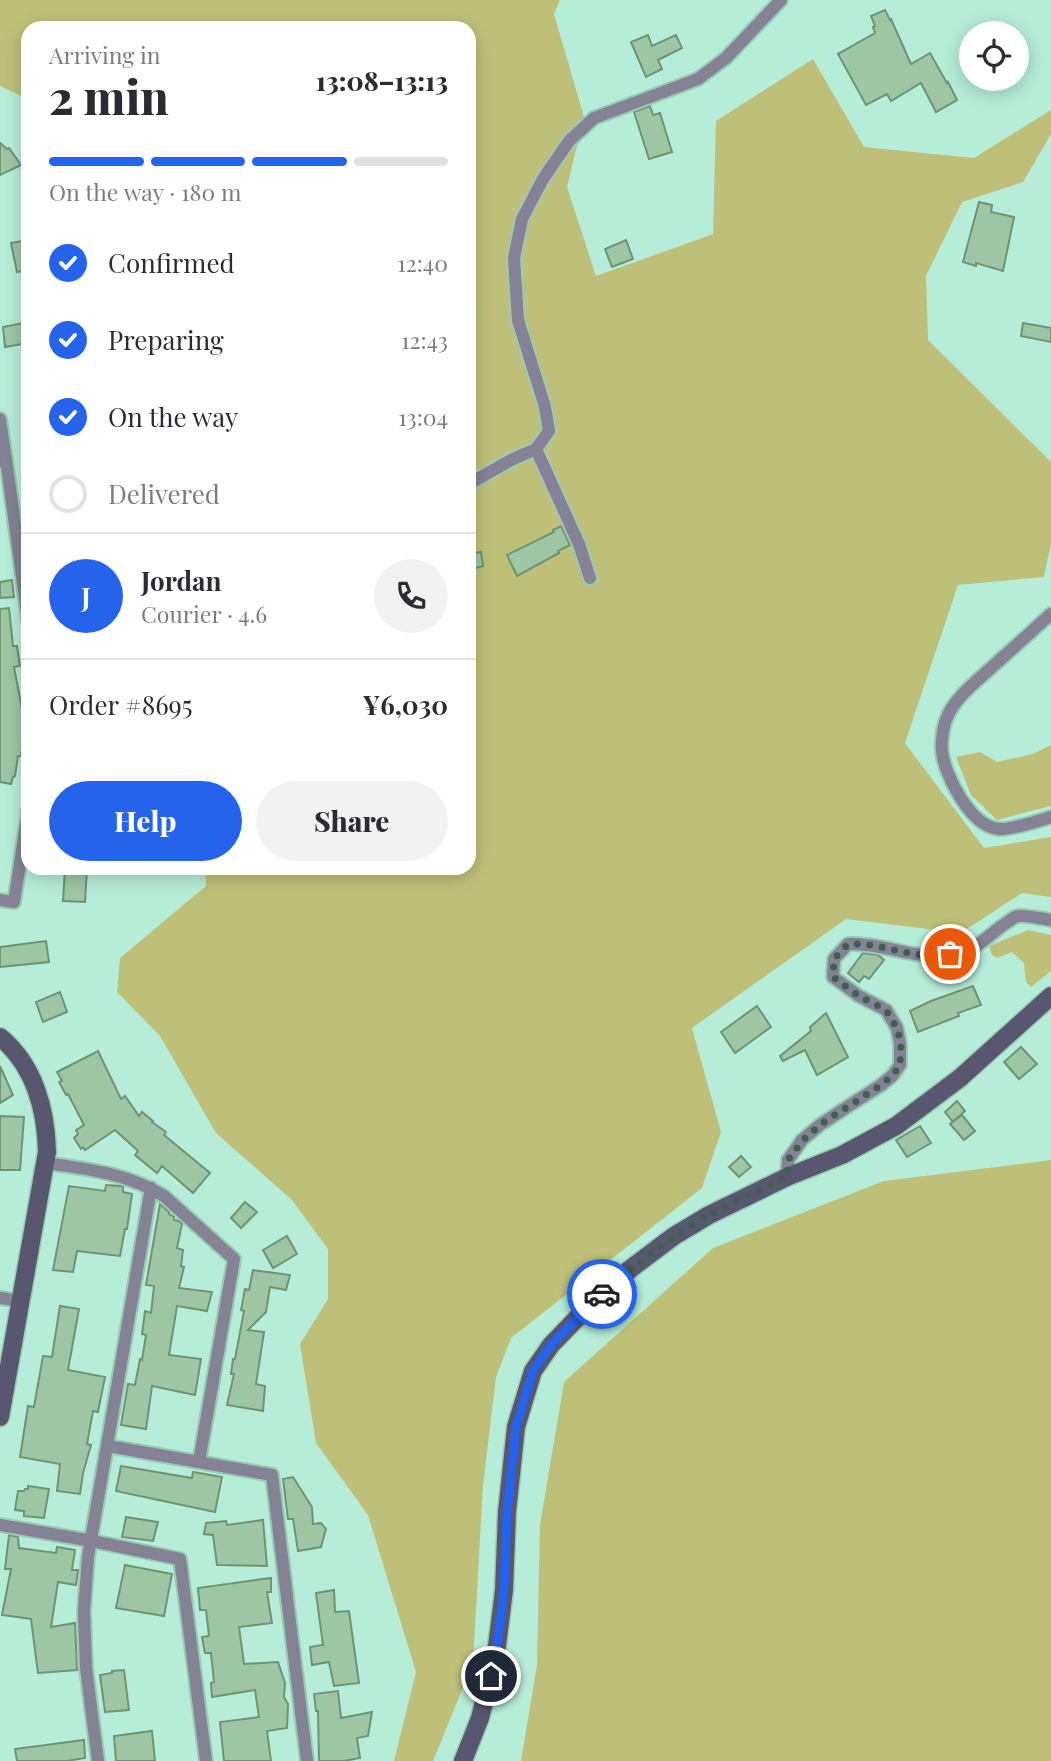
<!DOCTYPE html>
<meta charset="utf-8">
<style>
:root{--surface:#fff;--page:#f2f2f3;--text:#2b2b33;--muted:#7c7c81;--line:#e1e1e2;--accent:#2563eb}
body{margin:0;font-family:"Playfair Display",serif;background:var(--page);color:var(--text);height:100vh;display:flex;flex-direction:column;font-size:26px;white-space:nowrap}
*{box-sizing:border-box;margin:0}
p{font-size:23px;color:var(--muted)}
.icon{flex:none;width:38px;height:38px;fill:none;stroke:currentColor;stroke-width:2;stroke-linecap:round;stroke-linejoin:round}
.map{position:relative;flex:1;overflow:hidden}
.panel{position:absolute;left:21px;top:21px;width:455px;height:854px;display:flex;flex-direction:column;background:var(--surface);border-radius:21px;box-shadow:0 4px 18px #0003}
.panel>*{flex:none}
.buttons{position:absolute;left:959px;top:21px;display:grid;gap:14px}
.buttons a{display:grid;place-items:center;width:70px;height:70px;border-radius:50%;background:var(--surface);box-shadow:0 4px 18px #0003;font-size:35px}
.pin{position:absolute;display:grid;place-items:center;width:60px;height:60px;color:#fff;margin:-30px;border:4px solid #fff;border-radius:50%;box-shadow:0 2px 7px #0007}
.courier{position:absolute;display:grid;place-items:center;width:70px;height:70px;margin:-35px;border:5px solid #2563eb;border-radius:50%;background:#fff;color:#222;box-shadow:0 2px 9px #0007}
.head em{font-style:normal;font-weight:800}
.head div{display:flex;flex-direction:column-reverse}
.head{display:flex;align-items:center;justify-content:space-between;height:119px;padding:0 28px}
h1{font-size:46px;font-weight:800;line-height:52px}
.bar{display:grid;grid-template-columns:repeat(4,1fr);gap:10px 7px;align-content:center;height:84px;padding:0 28px}
.bar i{height:9px;border-radius:5px;background:var(--line)}
.bar .on{background:var(--accent)}
.bar p{grid-column:span 4}
.line{display:flex;align-items:center;gap:18px;padding:0 28px;border-top:2px solid var(--line)}
.line div{flex:1}
.round{display:grid;place-items:center;flex:none;width:74px;height:74px;border-radius:37px;background:var(--page)}
ol{padding:0 28px;list-style:none}
li{display:flex;align-items:center;gap:21px;height:77px}
li p{margin-inline-start:auto}
li .icon{padding:7px;border-radius:50%;background:var(--accent);color:#fff;stroke-width:4}
li:last-child{color:var(--muted)}
li i{width:38px;height:38px;border:4px solid var(--line);border-radius:50%}
.action{display:flex;gap:14px;margin-top:auto;padding:14px 28px}
.action a{flex:1;height:80px;border-radius:42px;background:var(--accent);color:#fff;font-size:28px;font-weight:800;line-height:80px;text-align:center}
.action a+a{background:var(--page);color:var(--text)}
.map>svg:first-child{display:block}
</style>
<div class="map">
<svg width="1051" height="1761" viewBox="0 0 1051 1761">
<rect width="100%" height="100%" fill="#b6edd8"/>
<g fill="#bec079">
<polygon points="0,0 560,0 554,14 584,117 567,187 596,276 713,234 716,121 813,59 864,147 974,158 1051,110 1051,134 1023,182 962,202 926,276 928,340 1051,462 1051,543 1044,577 958,585 905,743 984,848 1051,837 1051,897 1022,893 961,933 846,919 692,1028 721,1132 702,1188 511,1338 496,1377 483,1486 473,1663 433,1761 394,1761 416,1672 368,1515 316,1443 300,1344 328,1299 328,1249 292,1200 216,1133 160,1036 117,992 120,958 206,886 205,868 469,868 469,28 28,28 28,99 0,86"/>
<polygon points="1051,745 1051,806 997,820 971,795 956,757 980,752 997,762 1033,754"/>
<polygon points="1028,930 1051,935 1051,971 1031,987 1026,982 1024,963 1012,952 997,958 992,955 989,946"/>
<polygon points="1051,1160 1051,1761 521,1761 537,1665 540,1525 564,1382 713,1248 884,1181"/>
</g>
<g fill="#9ec6a5" stroke="#6e9375" stroke-width="2">
<polygon points="885,10 890,20 891,19 911,64 930,53 947,83 948,82 957,100 936,112 921,83 891,101 887,94 866,105 838,54 875,33 873,27 875,26 871,16"/>
<polygon points="648,35 652,46 676,35 682,48 658,60 662,69 646,77 631,42"/>
<polygon points="650,106 653,115 660,113 672,152 649,159 634,112"/>
<polygon points="0,143 7,149 9,148 21,165 0,175"/>
<polygon points="979,202 992,205 991,212 1014,217 1003,271 976,263 976,266 963,262"/>
<polygon points="28,240 28,270 17,272 11,243"/>
<polygon points="626,240 633,259 612,267 605,249"/>
<polygon points="28,322 28,343 5,347 3,327"/>
<polygon points="1023,323 1051,328 1051,342 1021,336"/>
<polygon points="561,526 570,545 558,551 559,553 517,576 507,555 554,532 553,530"/>
<polygon points="481,552 483,566 469,570 469,554"/>
<polygon points="12,580 14,597 0,598 0,582"/>
<polygon points="9,608 13,646 17,646 20,666 14,667 22,709 27,710 21,756 18,756 15,776 13,777 11,784 0,782 0,609"/>
<polygon points="65,868 87,868 85,902 63,901"/>
<polygon points="46,941 49,962 0,967 0,947"/>
<polygon points="863,953 878,955 884,960 869,979 864,976 859,982 848,973"/>
<polygon points="973,986 981,1005 958,1013 959,1016 918,1032 910,1011 931,1001"/>
<polygon points="60,992 67,1012 43,1022 36,1002"/>
<polygon points="757,1006 771,1027 735,1053 721,1032"/>
<polygon points="826,1013 848,1057 817,1075 805,1050 783,1061 780,1056 811,1031 810,1027"/>
<polygon points="1021,1047 1037,1064 1019,1079 1004,1062"/>
<polygon points="98,1051 121,1099 125,1096 139,1116 142,1112 153,1121 152,1122 166,1132 164,1135 210,1173 193,1193 162,1166 157,1173 135,1155 138,1151 115,1130 85,1150 83,1147 81,1149 74,1138 78,1134 76,1130 84,1125 68,1094 66,1095 59,1082 62,1081 57,1072"/>
<polygon points="0,1066 13,1095 0,1103"/>
<polygon points="957,1101 965,1111 953,1122 945,1112"/>
<polygon points="962,1115 975,1131 964,1140 950,1124"/>
<polygon points="0,1116 24,1117 20,1170 0,1170"/>
<polygon points="920,1126 931,1143 907,1157 896,1140"/>
<polygon points="741,1156 751,1167 739,1177 729,1167"/>
<polygon points="106,1185 121,1186 123,1187 123,1192 132,1194 127,1229 125,1229 120,1256 77,1251 73,1272 53,1270 69,1186 105,1191"/>
<polygon points="245,1202 257,1212 241,1228 231,1218"/>
<polygon points="160,1204 169,1212 169,1214 174,1217 174,1220 179,1221 182,1224 177,1248 183,1250 181,1266 184,1267 179,1288 212,1292 207,1311 177,1306 169,1355 201,1359 195,1395 152,1386 146,1429 121,1425 128,1384 135,1385 140,1359 142,1360 146,1335 142,1334 145,1311 151,1313 154,1286 146,1285"/>
<polygon points="287,1236 297,1254 273,1268 263,1250"/>
<polygon points="253,1270 290,1275 286,1290 270,1287 266,1312 248,1330 264,1332 256,1384 265,1386 263,1411 227,1405 234,1374 231,1374 233,1359 235,1359 244,1311 241,1310 245,1289 249,1290"/>
<polygon points="60,1306 79,1309 68,1370 105,1377 98,1412 93,1411 87,1444 91,1445 83,1473 80,1494 57,1491 60,1464 20,1457 28,1406 34,1407 43,1356 52,1357"/>
<polygon points="121,1466 192,1478 193,1472 222,1477 215,1512 116,1491"/>
<polygon points="293,1477 312,1507 313,1524 321,1523 326,1529 321,1547 298,1551 293,1519 288,1519 283,1479"/>
<polygon points="28,1486 49,1489 44,1518 24,1516 24,1511 15,1510 18,1491 24,1491 25,1489 28,1489"/>
<polygon points="126,1517 158,1522 153,1541 122,1537"/>
<polygon points="263,1520 267,1566 217,1565 213,1535 204,1534 206,1523 226,1521 227,1525"/>
<polygon points="9,1535 18,1537 19,1548 56,1553 57,1547 75,1550 72,1570 78,1570 76,1585 58,1582 51,1627 75,1623 77,1670 38,1673 31,1619 2,1615 11,1569 5,1569"/>
<polygon points="125,1565 172,1574 164,1616 116,1608"/>
<polygon points="271,1578 271,1592 267,1592 272,1623 239,1627 244,1664 278,1662 285,1683 284,1697 288,1704 287,1728 267,1731 271,1761 224,1761 220,1722 259,1717 255,1690 212,1697 211,1683 214,1682 211,1653 205,1653 202,1637 209,1636 206,1610 200,1610 198,1588"/>
<polygon points="334,1590 335,1612 349,1611 359,1683 334,1686 329,1662 312,1665 310,1647 323,1645 316,1593"/>
<polygon points="124,1670 129,1710 105,1712 100,1675 112,1673 112,1671"/>
<polygon points="338,1691 341,1718 372,1712 368,1736 357,1738 360,1758 344,1761 319,1761 318,1711 316,1711 314,1694"/>
<polygon points="152,1731 155,1761 116,1761 114,1736"/>
<polygon points="84,1740 85,1758 67,1761 17,1761 15,1749"/>
</g>
<g fill="none" stroke-linecap="round" stroke-linejoin="round">
<defs>
<g id="street">
<polyline points="0,419 6,460 0,461"/>
<polyline points="536,449 579,544 590,578"/>
<polyline points="6,460 28,620"/>
<polyline points="469,484 511,460 536,449 549,431 545,407 518,320 514,258 522,219 543,179 569,141 594,118 698,79 726,58 781,0"/>
<path d="M1051,614C1031,632 1011,650 991,668C976,682 957,696 948,715C943,725 941,741 942,752C945,776 971,827 999,829C1011,830 1038,821 1051,817"/>
<polyline points="0,900 14,902 28,812"/>
<path d="M45,1163C88,1169 126,1173 164,1196L234,1259L199,1462"/>
<path d="M787,1177L788,1160L802,1140L821,1124L881,1085L892,1076L900,1065V1044L897,1028L886,1010L859,996L833,977L834,959L848,944C886,942 920,964 960,953C979,948 993,931 1009,921C1012,919 1015,916 1019,916C1026,915 1043,919 1051,920"/>
<polyline points="0,1298 21,1301"/>
<polyline points="108,1446 272,1475 307,1761"/>
<polyline points="0,1525 92,1541 180,1559 206,1761"/>
<polyline points="98,1761 86,1668 84,1611 88,1557 151,1188"/>
</g>
<g id="secondary">
<path d="M0,1037C34,1065 46,1109 47,1152L0,1417"/>
<polyline points="463,1761 480,1718 496,1654 504,1590 507,1512 516,1427 533,1371 551,1345 583,1312 629,1270 674,1236 709,1215 787,1177 842,1155 896,1126 960,1078 1051,996"/>
</g>
</defs>
<use href="#street" stroke="#99cab7" stroke-width="16"/>
<use href="#secondary" stroke="#99cab7" stroke-width="21"/>
<use href="#street" stroke="#848294" stroke-width="12"/>
<use href="#secondary" stroke="#595670" stroke-width="18"/>
</g>
<g fill="none" stroke-linecap="round" stroke-linejoin="round">
<path stroke="#405f53" stroke-width="7" stroke-dasharray="0 12.6" d="M602,1294C635,1265 670,1237 708,1216C733,1201 761,1190 787,1177L788,1160L803,1140L821,1124L881,1085L892,1076L900,1065L901,1044L897,1028L886,1010L859,996L833,977L834,959L848,944C883,942 915,961 950,954"/>
<polyline stroke="#2563eb" stroke-width="9" points="491,1676 496,1654 504,1590 507,1512 516,1427 533,1371 551,1345 602,1294"/>
</g>
</svg>
<div class="buttons">
<a><svg class="icon" aria-label="locate" viewBox="0 0 24 24"><circle cx="12" cy="12" r="6"/><path d="M12 2v4M12 18v4M2 12h4M18 12h4"/></svg></a>
</div>
<div class="pin" style="left:950px;top:954px;background:#ea580c"><svg class="icon" aria-label="bag" viewBox="0 0 24 24"><path d="M5 8h14l-1 12H6zM9 8a3 3 0 0 1 6 0"/></svg></div>
<div class="pin" style="left:491px;top:1676px;background:#1f2937"><svg class="icon" aria-label="home" viewBox="0 0 24 24"><path d="M3 11l9-7 9 7M6 9v11h12V9"/></svg></div>
<div class="courier" style="left:602px;top:1294px"><svg class="icon" aria-label="car" viewBox="0 0 24 24"><path d="M5 17H2v-5l4-1 3-4h7l3 4 3 1v5h-3M9 17h6M6 11h13"/><circle cx="7" cy="17" r="2"/><circle cx="17" cy="17" r="2"/></svg></div>
<section class="panel">
<div class="head"><div><h1>2 min</h1><p>Arriving in</p></div><em>13:08–13:13</em></div>
<div class="bar"><i class="on"></i><i class="on"></i><i class="on"></i><i></i><p>On the way · 180 m</p></div>
<ol>
<li><svg class="icon" aria-label="check" viewBox="0 0 24 24"><path d="M5 12l5 5 9-10"/></svg>Confirmed<p>12:40</p></li>
<li><svg class="icon" aria-label="check" viewBox="0 0 24 24"><path d="M5 12l5 5 9-10"/></svg>Preparing<p>12:43</p></li>
<li><svg class="icon" aria-label="check" viewBox="0 0 24 24"><path d="M5 12l5 5 9-10"/></svg>On the way<p>13:04</p></li>
<li><i></i>Delivered</li>
</ol>
<div class="line" style="height:126px"><b class="round" style="background:var(--accent);color:#fff">J</b><div><b>Jordan</b><p>Courier · 4.6</p></div><a class="round"><svg class="icon" aria-label="phone" viewBox="0 0 24 24"><path d="M5 4h4l2 5-3 2q2 4 5 5l2-3 5 2v4C11 20 4 13 5 4z"/></svg></a></div>
<div class="line" style="height:91px"><div>Order #8695</div><b>¥6,030</b></div>
<div class="action"><a>Help</a><a>Share</a></div>
</section>
</div>
